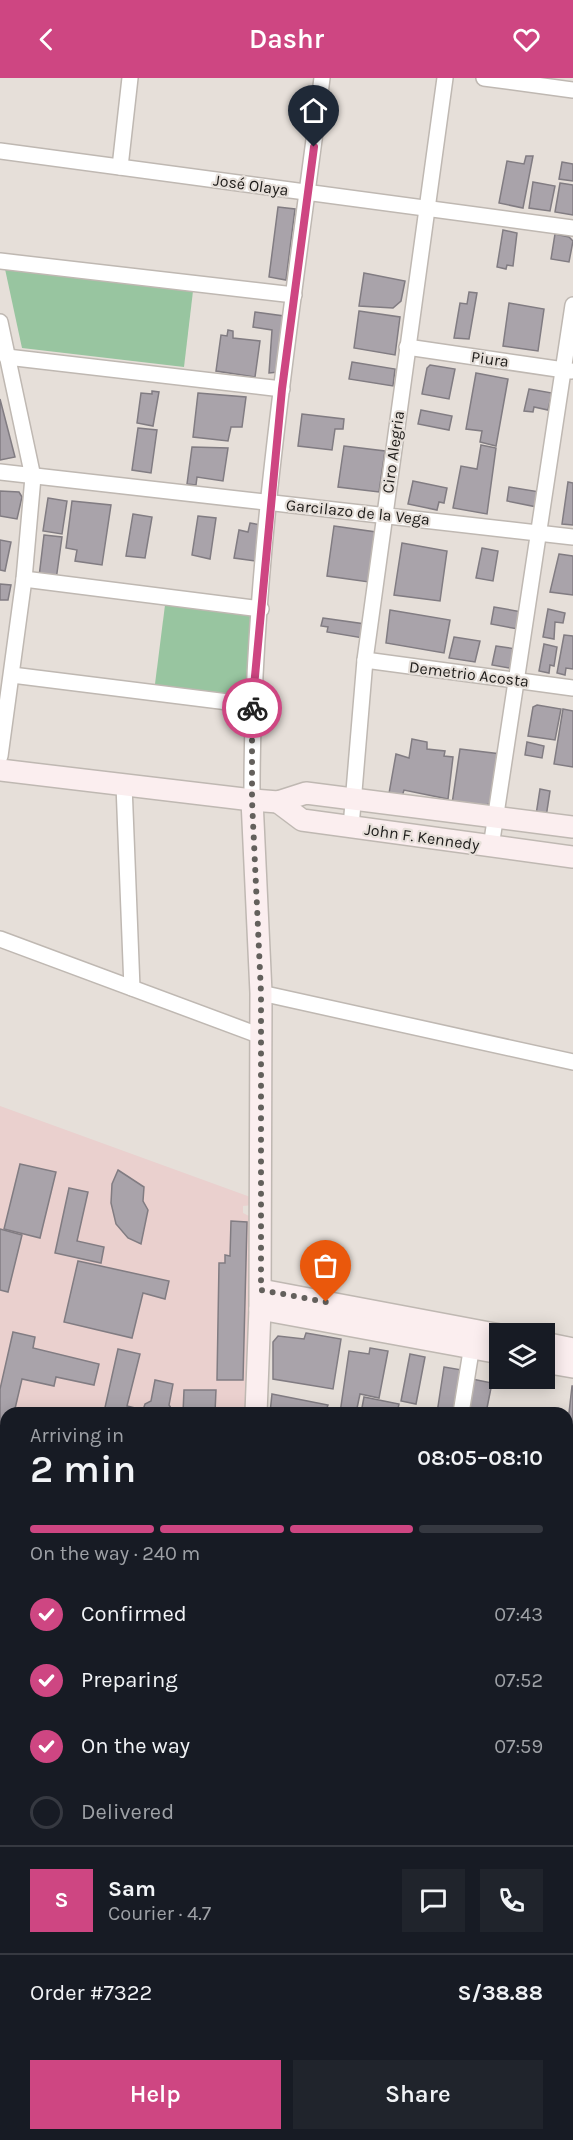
<!DOCTYPE html>
<meta charset="utf-8">
<style>
:root{--surface:#171b24;--page:#20242c;--text:#f1f3f6;--muted:#9ea1a6;--line:#363941;--accent:#ce4682}
body{margin:0;font-family:Karla,sans-serif;background:var(--page);color:var(--text);height:100vh;display:flex;flex-direction:column;font-size:22px;white-space:nowrap}
*{box-sizing:border-box;margin:0}
p{font-size:20px;color:var(--muted)}
.icon{flex:none;width:33px;height:33px;fill:none;stroke:currentColor;stroke-width:2;stroke-linecap:round;stroke-linejoin:round}
.map{position:relative;flex:1;overflow:hidden}
.side{position:absolute;left:0px;top:1329px;width:573px;height:734px;display:flex;flex-direction:column;background:var(--surface);border-radius:18px 18px 0 0;box-shadow:0 3px 15px #0003}
.side>*{flex:none}
.tools{position:absolute;left:489px;top:1245px;display:grid;gap:12px}
.tools a{display:grid;place-items:center;width:66px;height:66px;border-radius:0px;background:var(--surface);box-shadow:0 3px 15px #0003;font-size:30px}
.pin{position:absolute;display:grid;place-items:center;width:51px;height:51px;color:#fff;margin:-62px -26px;border-radius:50% 50% 50% 0;rotate:-45deg;box-shadow:0 0 6px #0007}
.pin .icon{rotate:45deg}
.courier{position:absolute;display:grid;place-items:center;width:60px;height:60px;margin:-30px;border:4px solid #ce4682;border-radius:50%;background:#fff;color:#222;box-shadow:0 2px 8px #0007}
.overview em{font-style:normal;font-weight:600}
.overview div{display:flex;flex-direction:column-reverse}
.overview{display:flex;align-items:center;justify-content:space-between;height:102px;padding:0 30px}
h1{font-size:39px;font-weight:600;line-height:45px}
.bar{display:grid;grid-template-columns:repeat(4,1fr);gap:9px 6px;align-content:center;height:72px;padding:0 30px}
.bar i{height:8px;border-radius:4px;background:var(--line)}
.bar .on{background:var(--accent)}
.bar p{grid-column:span 4}
.line{display:flex;align-items:center;gap:15px;padding:0 30px;border-top:2px solid var(--line)}
.line div{flex:1}
.round{display:grid;place-items:center;flex:none;width:63px;height:63px;border-radius:0px;background:var(--page)}
ol{padding:0 30px;list-style:none}
li{display:flex;align-items:center;gap:18px;height:66px}
li p{margin-inline-start:auto}
li .icon{padding:6px;border-radius:50%;background:var(--accent);color:#fff;stroke-width:4}
li:last-child{color:var(--muted)}
li i{width:33px;height:33px;border:3px solid var(--line);border-radius:50%}
.cta{display:flex;gap:12px;margin-top:auto;padding:12px 30px}
.cta a{flex:1;height:69px;border-radius:0px;background:var(--accent);color:#fff;font-size:24px;font-weight:600;line-height:69px;text-align:center}
.cta a+a{background:var(--page);color:var(--text)}
header{display:flex;justify-content:space-between;align-items:center;height:78px;padding:0 30px;background:var(--accent);color:#fff;font-size:27px;font-weight:600}
.map>svg:first-child{display:block}
</style>
<header><svg class="icon" aria-label="back" viewBox="0 0 24 24"><path d="M15 5l-7 7 7 7"/></svg>Dashr<svg class="icon" aria-label="heart" viewBox="0 0 24 24"><path d="M12 20l-8-8c-3-5 5-10 8-4 3-6 11-1 8 4z"/></svg></header>
<div class="map">
<svg width="573" height="2062" viewBox="0 0 573 2062">
<rect width="100%" height="100%" fill="#e6dfd9"/>
<polygon fill="#ead0ce" points="0,1028 253,1120 253,1127 243,1128 243,1135 253,1140 249,1335 6,1335 6,1695 0,1697"/>
<g fill="#98c5a0">
<polygon points="5,191 193,213 184,289 22,270"/>
<polygon points="166,519 261,531 252,627 154,614"/>
<polygon points="408,2056 555,2057 553,2062 407,2062"/>
</g>
<g fill="#a9a3aa" stroke="#817c82" stroke-width="1.5">
<polygon points="526,78 533,78 523,130 499,125 507,83 524,86"/>
<polygon points="562,84 573,86 573,103 559,101"/>
<polygon points="533,104 555,108 550,133 529,130"/>
<polygon points="560,105 573,107 573,137 555,134"/>
<polygon points="278,129 295,131 286,202 269,199"/>
<polygon points="503,152 517,155 513,188 507,187 506,191 497,189"/>
<polygon points="555,156 569,159 573,163 569,184 551,181"/>
<polygon points="364,195 405,203 401,223 393,230 359,228"/>
<polygon points="469,214 477,215 469,261 454,260 460,225 467,226"/>
<polygon points="509,225 544,231 538,273 503,268"/>
<polygon points="359,233 400,239 395,277 354,270"/>
<polygon points="255,234 284,238 279,294 269,295 272,252 253,249"/>
<polygon points="228,252 233,253 233,260 260,263 255,299 216,293 221,257 227,258"/>
<polygon points="352,284 395,291 393,308 349,301"/>
<polygon points="430,287 455,291 449,321 422,316 427,290"/>
<polygon points="476,295 508,301 496,368 480,364 482,353 466,351"/>
<polygon points="529,311 552,315 548,332 534,329 533,334 524,333"/>
<polygon points="152,313 159,314 153,348 137,345 141,315 152,316"/>
<polygon points="198,315 246,319 242,349 231,349 228,363 193,359"/>
<polygon points="0,321 15,379 0,382"/>
<polygon points="421,332 452,338 449,352 418,346"/>
<polygon points="302,336 344,341 343,351 335,351 332,372 298,368"/>
<polygon points="138,350 157,352 151,395 132,392"/>
<polygon points="481,367 496,370 487,436 453,430 461,388 477,391"/>
<polygon points="344,368 385,373 379,414 338,409"/>
<polygon points="192,369 228,370 223,403 197,399 196,407 187,406"/>
<polygon points="413,403 447,410 444,425 439,424 437,432 408,426"/>
<polygon points="568,404 573,405 573,447 562,446"/>
<polygon points="509,409 540,414 537,429 507,423"/>
<polygon points="0,413 19,414 22,419 17,441 0,438"/>
<polygon points="48,420 67,423 62,456 43,453"/>
<polygon points="72,423 111,427 102,487 75,483 77,472 66,470"/>
<polygon points="133,436 152,439 145,480 126,478"/>
<polygon points="198,438 216,440 210,481 192,477"/>
<polygon points="250,445 262,447 255,483 234,480 239,452 248,454"/>
<polygon points="334,448 376,454 369,504 327,498"/>
<polygon points="44,457 62,459 56,502 39,499"/>
<polygon points="0,462 11,464 5,493 0,492"/>
<polygon points="402,465 447,473 440,523 394,517"/>
<polygon points="482,470 498,473 493,503 476,500"/>
<polygon points="559,476 573,478 573,517 550,514"/>
<polygon points="0,506 11,507 8,522 0,522"/>
<polygon points="494,529 522,534 518,551 491,546"/>
<polygon points="548,531 565,535 563,545 555,544 554,561 543,559"/>
<polygon points="390,532 450,542 444,575 386,565"/>
<polygon points="323,540 365,546 363,560 327,554 328,549 321,548"/>
<polygon points="564,557 573,558 573,591 566,590 565,597 557,595"/>
<polygon points="454,559 480,563 475,584 449,580"/>
<polygon points="544,566 557,569 554,588 550,587 549,595 539,593"/>
<polygon points="496,568 516,571 513,586 509,590 492,587"/>
<polygon points="537,627 561,631 555,662 528,658 533,629"/>
<polygon points="563,631 573,633 573,689 554,686"/>
<polygon points="412,661 427,664 427,671 445,673 444,678 453,679 448,721 404,712 401,722 388,721 396,676 409,680"/>
<polygon points="527,664 544,668 542,680 525,677"/>
<polygon points="460,671 501,676 494,725 477,729 452,726"/>
<polygon points="540,711 550,713 546,739 536,737"/>
<polygon points="20,1086 56,1094 40,1160 4,1151"/>
<polygon points="118,1092 144,1109 143,1123 148,1132 141,1166 128,1160 116,1146 111,1125 112,1106"/>
<polygon points="69,1110 88,1114 77,1163 104,1169 101,1185 55,1175"/>
<polygon points="231,1143 247,1144 243,1302 217,1302 219,1185 225,1185 225,1177 230,1178"/>
<polygon points="0,1151 22,1157 8,1214 0,1212"/>
<polygon points="78,1183 169,1203 165,1221 143,1215 132,1260 64,1244"/>
<polygon points="13,1254 35,1259 33,1270 99,1286 94,1307 56,1299 54,1308 22,1301 14,1335 6,1335 6,1346 0,1345 0,1311"/>
<polygon points="306,1255 341,1261 333,1311 273,1301 273,1264 278,1258 304,1261"/>
<polygon points="370,1270 388,1273 379,1320 360,1316 356,1335 340,1335 349,1273 369,1276"/>
<polygon points="118,1271 140,1276 127,1328 143,1332 145,1326 151,1323 155,1302 173,1306 169,1327 174,1335 104,1334"/>
<polygon points="410,1276 425,1279 416,1326 401,1323"/>
<polygon points="444,1289 462,1292 456,1335 437,1335"/>
<polygon points="472,1301 492,1305 486,1335 466,1335"/>
<polygon points="572,1308 573,1308 573,1354 567,1353"/>
<polygon points="184,1312 216,1312 215,1335 183,1335"/>
<polygon points="272,1316 328,1327 325,1335 270,1335"/>
<polygon points="364,1319 399,1326 397,1335 361,1335"/>
<polygon points="0,1489 6,1490 6,1541 0,1539"/>
<polygon points="567,1598 573,1599 573,1633 568,1635 567,1642"/>
<polygon points="567,1665 573,1666 573,1711 567,1710"/>
<polygon points="6,1729 6,1755 2,1754"/>
<polygon points="0,1777 6,1778 5,1798 0,1797"/>
<polygon points="0,1815 5,1815 0,1845"/>
<polygon points="0,1846 6,1847 6,1864 0,1863"/>
<polygon points="567,1854 573,1854 573,1880 567,1879"/>
<polygon points="567,1881 573,1882 573,1902 567,1901"/>
<polygon points="567,1901 573,1902 573,1913 567,1912"/>
<polygon points="567,1916 573,1918 573,1929 567,1927"/>
<polygon points="567,1930 573,1931 573,1942 567,1941"/>
<polygon points="0,1938 6,1940 0,1975"/>
<polygon points="567,1943 573,1945 573,1955 567,1954"/>
<polygon points="6,1948 6,1978 0,1976"/>
<polygon points="0,2040 6,2041 6,2056 30,2056 29,2062 0,2062"/>
</g>
<g fill="none" stroke-linecap="round" stroke-linejoin="round">
<defs>
<g id="street">
<polyline points="484,0 573,12"/>
<polyline points="0,73 573,150"/>
<polyline points="120,89 130,0"/>
<polyline points="0,183 294,217"/>
<polyline points="0,244 33,399 24,501 0,678"/>
<polyline points="407,269 571,293"/>
<polyline points="7,279 282,311"/>
<polyline points="0,394 573,459"/>
<polyline points="24,501 261,531"/>
<polyline points="365,582 573,610"/>
<polyline points="12,597 252,627"/>
<polyline points="124,707 132,910"/>
<path d="M252,722C251,481 292,239 322,0"/>
<polyline points="351,749 365,582 445,0"/>
<polyline points="491,769 573,227"/>
<polyline points="0,861 261,958"/>
<polyline points="261,915 573,984"/>
<polyline points="461,1335 473,1261"/>
<polyline points="567,1412 573,1413"/>
<polyline points="0,1440 6,1448"/>
<polyline points="567,1470 573,1471"/>
<polyline points="567,1587 573,1587"/>
<polyline points="0,1683 6,1684"/>
<polyline points="567,2013 573,1986"/>
<polyline points="48,2062 49,2056"/>
<polyline points="151,2062 152,2056"/>
<polyline points="407,2062 408,2056"/>
<polyline points="553,2062 555,2056"/>
</g>
<g id="secondary">
<polyline points="0,692 252,722 278,724 306,715 573,749"/>
<polyline points="252,722 261,915 260,1231 256,1335"/>
<polyline points="278,724 302,742 573,779"/>
<polyline points="261,1212 500,1257"/>
<polyline points="260,1231 500,1275"/>
<polyline points="544,1265 573,1271"/>
<polyline points="544,1284 573,1289"/>
<polyline points="0,1712 6,1709"/>
<polyline points="567,1787 573,1788"/>
<polyline points="0,1919 6,1920"/>
<polyline points="567,2031 573,2032"/>
</g>
</defs>
<use href="#street" stroke="#bfb8b2" stroke-width="18"/>
<use href="#secondary" stroke="#bfb8b2" stroke-width="24"/>
<use href="#street" stroke="#fff" stroke-width="15"/>
<use href="#secondary" stroke="#fbeeef" stroke-width="21"/>
</g>
<g fill="none" stroke-linecap="round" stroke-linejoin="round">
<polyline stroke="#63605c" stroke-width="6" stroke-dasharray="0 10.8" points="252,630 252,722 261,915 261,1212 326,1224"/>
<polyline stroke="#ce4682" stroke-width="8" points="252,630 282,311 314,69"/>
</g>
<g text-anchor="middle" dominant-baseline="central" stroke-width="4.5" stroke-linejoin="round" paint-order="stroke">
<g font-size="16" fill="#1d1b19" stroke="#e6dfd9">
<text transform="translate(251 107) rotate(8)">José Olaya</text>
<text transform="translate(490 281) rotate(8)">Piura</text>
<text transform="translate(393 374) rotate(-82)">Ciro Alegria</text>
<text transform="translate(358 434) rotate(6)">Garcilazo de la Vega</text>
<text transform="translate(469 596) rotate(7)">Demetrio Acosta</text>
<text transform="translate(422 759) rotate(8)">John F. Kennedy</text>
</g>
</g>
</svg>
<div class="tools">
<a><svg class="icon" aria-label="layers" viewBox="0 0 24 24"><path d="M12 4l9 5-9 5-9-5zM3 14l9 5 9-5"/></svg></a>
</div>
<div class="pin" style="left:326px;top:1224px;background:#ea580c"><svg class="icon" aria-label="bag" viewBox="0 0 24 24"><path d="M5 8h14l-1 12H6zM9 8a3 3 0 0 1 6 0"/></svg></div>
<div class="pin" style="left:314px;top:69px;background:#1f2937"><svg class="icon" aria-label="home" viewBox="0 0 24 24"><path d="M3 11l9-7 9 7M6 9v11h12V9"/></svg></div>
<div class="courier" style="left:252px;top:630px"><svg class="icon" aria-label="bike" viewBox="0 0 24 24"><circle cx="6" cy="16" r="4"/><circle cx="18" cy="16" r="4"/><path d="M6 16l4-8h5l3 8M10 8l3 8H6M13 5h3"/></svg></div>
<section class="side">
<div class="overview"><div><h1>2 min</h1><p>Arriving in</p></div><em>08:05–08:10</em></div>
<div class="bar"><i class="on"></i><i class="on"></i><i class="on"></i><i></i><p>On the way · 240 m</p></div>
<ol>
<li><svg class="icon" aria-label="check" viewBox="0 0 24 24"><path d="M5 12l5 5 9-10"/></svg>Confirmed<p>07:43</p></li>
<li><svg class="icon" aria-label="check" viewBox="0 0 24 24"><path d="M5 12l5 5 9-10"/></svg>Preparing<p>07:52</p></li>
<li><svg class="icon" aria-label="check" viewBox="0 0 24 24"><path d="M5 12l5 5 9-10"/></svg>On the way<p>07:59</p></li>
<li><i></i>Delivered</li>
</ol>
<div class="line" style="height:108px"><b class="round" style="background:var(--accent);color:#fff">S</b><div><b>Sam</b><p>Courier · 4.7</p></div><a class="round"><svg class="icon" aria-label="chat" viewBox="0 0 24 24"><path d="M4 5h16v11H9l-5 4z"/></svg></a><a class="round"><svg class="icon" aria-label="phone" viewBox="0 0 24 24"><path d="M5 4h4l2 5-3 2q2 4 5 5l2-3 5 2v4C11 20 4 13 5 4z"/></svg></a></div>
<div class="line" style="height:78px"><div>Order #7322</div><b>S/38.88</b></div>
<div class="cta"><a>Help</a><a>Share</a></div>
</section>
</div>
